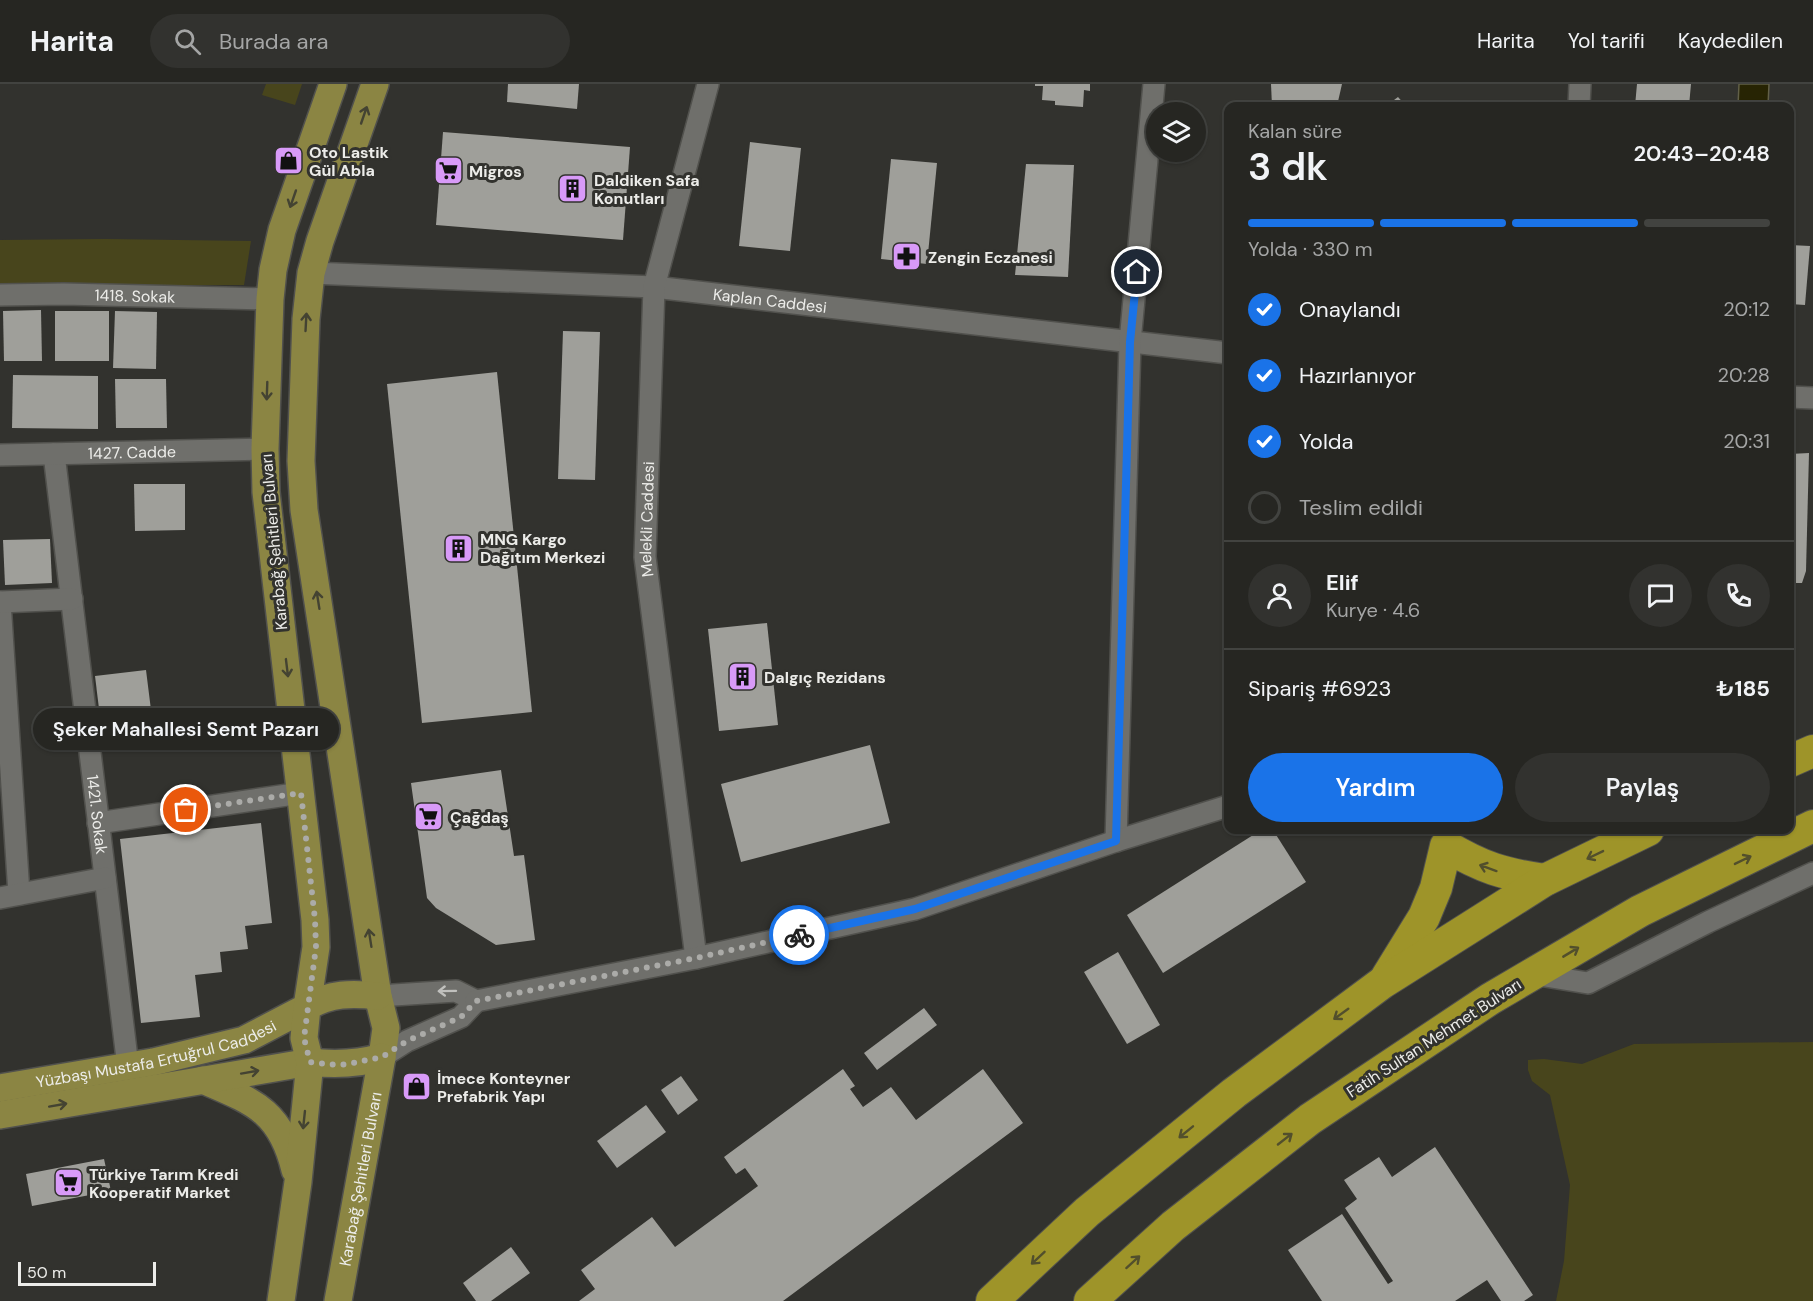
<!DOCTYPE html>
<html lang="tr">
<meta charset="utf-8">
<style>
:root{--surface:#262622;--page:#32322f;--text:#f1f3f6;--muted:#a4a5a5;--line:#424340;--accent:#1a73e8}
body{margin:0;font-family:"DM Sans",sans-serif;background:var(--page);color:var(--text);height:100vh;display:flex;flex-direction:column;font-size:22px;white-space:nowrap}
*{box-sizing:border-box;margin:0}
p{font-size:20px;color:var(--muted)}
.icon{flex:none;width:33px;height:33px;fill:none;stroke:currentColor;stroke-width:2;stroke-linecap:round;stroke-linejoin:round}
.map{position:relative;flex:1;overflow:hidden}
.panel{position:absolute;left:1224px;top:18px;width:570px;height:732px;display:flex;flex-direction:column;background:var(--surface);border-radius:12px;box-shadow:0 2px 4px #0004,0 0 0 2px var(--line)}
.panel>*{flex:none}
.tools{position:absolute;left:1146px;top:18px;display:grid;gap:12px}
.tools a{display:grid;place-items:center;width:60px;height:60px;border-radius:50%;background:var(--surface);box-shadow:0 2px 4px #0004,0 0 0 2px var(--line);font-size:30px}
.scale{position:absolute;left:18px;bottom:15px;width:138px;box-sizing:border-box;padding-left:6px;border:3px solid #ecece9;border-top:0;font-size:16px;line-height:21px;white-space:nowrap;color:#ecece9;-webkit-text-stroke:4px #32322e;paint-order:stroke}
.pin{position:absolute;display:grid;place-items:center;width:51px;height:51px;color:#fff;margin:-26px;border:3px solid #fff;border-radius:50%;box-shadow:0 2px 6px #0007}
.courier{position:absolute;display:grid;place-items:center;width:60px;height:60px;margin:-30px;border:4px solid #1a73e8;border-radius:50%;background:#fff;color:#222;box-shadow:0 2px 8px #0007}
.bubble{position:absolute;height:42px;border-radius:21px;background:var(--surface);box-shadow:0 2px 4px #0004,0 0 0 2px var(--line);font-size:20px;font-weight:600;line-height:42px;text-align:center}
.summary em{font-style:normal;font-weight:600}
.summary div{display:flex;flex-direction:column-reverse}
.summary{display:flex;align-items:center;justify-content:space-between;height:102px;padding:0 24px}
h1{font-size:39px;font-weight:600;line-height:45px}
.bar{display:grid;grid-template-columns:repeat(4,1fr);gap:9px 6px;align-content:center;height:72px;padding:0 24px}
.bar i{height:8px;border-radius:4px;background:var(--line)}
.bar .current{background:var(--accent)}
.bar p{grid-column:span 4}
.line{display:flex;align-items:center;gap:15px;padding:0 24px;border-top:2px solid var(--line)}
.line div{flex:1}
.round{display:grid;place-items:center;flex:none;width:63px;height:63px;border-radius:32px;background:var(--page)}
ol{padding:0 24px;list-style:none}
li{display:flex;align-items:center;gap:18px;height:66px}
li p{margin-inline-start:auto}
li .icon{padding:6px;border-radius:50%;background:var(--accent);color:#fff;stroke-width:4}
li:last-child{color:var(--muted)}
li i{width:33px;height:33px;border:3px solid var(--line);border-radius:50%}
.cta{display:flex;gap:12px;margin-top:auto;padding:12px 24px}
.cta a{flex:1;height:69px;border-radius:36px;background:var(--accent);color:#fff;font-size:24px;font-weight:600;line-height:69px;text-align:center}
.cta a+a{background:var(--page);color:var(--text)}
header{display:flex;align-items:center;gap:36px;box-sizing:border-box;height:84px;padding:0 30px;background:var(--surface);border-bottom:2px solid var(--line)}
header strong{font-size:28px}
nav{display:flex;gap:33px;margin-inline-start:auto;font-size:21px}
.search{width:420px;height:54px;background:var(--page);display:flex;align-items:center;gap:15px;box-sizing:border-box;padding:0 21px;border-radius:33px;color:var(--muted);font-size:22px}
.map>svg:first-child{display:block}
</style>
<header>
<strong>Harita</strong>
<div class="search"><svg class="icon" aria-label="search" viewBox="0 0 24 24"><circle cx="10" cy="10" r="6"/><path d="M15 15l6 6"/></svg>Burada ara</div>
<nav><a>Harita</a><a>Yol tarifi</a><a>Kaydedilen</a></nav>
</header>
<div class="map">
<svg width="1813" height="1217" viewBox="0 0 1813 1217">
<rect width="100%" height="100%" fill="#32322e"/>
<g fill="#48451c">
<polygon points="266,0 302,0 295,21 262,11"/>
<polygon points="106,155 251,157 244,201 0,202 0,156"/>
<polygon points="1813,958 1813,1217 1556,1217 1564,1177 1570,1101 1550,1011 1532,997 1528,986 1528,976 1544,975 1582,980 1634,960"/>
</g>
<polygon fill="#272403" stroke="#626048" stroke-width="1.5" points="1739,0 1769,0 1768,22 1738,22"/>
<g fill="#9f9f9a">
<polygon points="508,0 579,0 577,25 507,18"/>
<polygon points="1035,0 1090,0 1090,7 1084,6 1083,23 1055,21 1055,17 1042,16 1043,2 1035,2"/>
<polygon points="1271,0 1342,0 1337,22 1272,22"/>
<polygon points="1637,0 1691,0 1689,22 1635,22"/>
<polygon points="1398,13 1406,22 1386,22"/>
<polygon points="443,48 630,63 623,156 436,141"/>
<polygon points="750,58 801,64 790,167 739,162"/>
<polygon points="891,75 937,79 927,180 881,175"/>
<polygon points="1026,80 1074,81 1068,193 1015,191"/>
<polygon points="1790,161 1810,162 1805,221 1790,220"/>
<polygon points="41,226 42,277 4,277 3,227"/>
<rect x="55" y="227" width="54" height="50"/>
<polygon points="115,227 157,228 156,285 113,284"/>
<polygon points="563,247 600,248 595,396 558,395"/>
<polygon points="497,288 532,628 422,639 387,300"/>
<polygon points="13,291 98,292 98,345 12,344"/>
<polygon points="115,295 166,295 167,344 116,344"/>
<polygon points="1809,369 1806,487 1802,499 1790,499 1790,370"/>
<polygon points="134,400 185,400 185,446 135,447"/>
<polygon points="50,455 52,499 5,501 3,456"/>
<polygon points="767,539 778,641 719,647 708,545"/>
<polygon points="146,586 152,634 101,641 95,592"/>
<polygon points="870,661 890,739 741,778 721,700"/>
<polygon points="501,686 514,772 524,771 535,856 496,861 436,824 427,814 411,699"/>
<polygon points="261,739 272,839 245,842 248,865 220,868 222,888 195,891 200,933 141,939 120,755"/>
<polygon points="1261,746 1273,746 1306,798 1163,889 1127,831"/>
<polygon points="1118,868 1160,941 1127,960 1084,888"/>
<polygon points="924,924 937,941 877,986 864,969"/>
<polygon points="843,985 855,1002 850,1005 863,1023 891,1003 916,1036 983,985 1023,1039 783,1217 579,1217 595,1205 581,1186 652,1133 675,1163 758,1102 745,1084 736,1090 724,1073"/>
<polygon points="681,992 698,1016 678,1031 661,1006"/>
<polygon points="646,1021 666,1048 617,1084 597,1057"/>
<polygon points="1435,1063 1533,1211 1524,1217 1501,1217 1487,1196 1455,1217 1322,1217 1288,1166 1342,1130 1388,1200 1393,1197 1345,1124 1357,1115 1344,1096 1379,1073 1392,1093"/>
<polygon points="104,1075 111,1107 32,1122 26,1090"/>
<polygon points="511,1163 530,1189 491,1217 476,1217 463,1199"/>
</g>
<g fill="none" stroke-linecap="round" stroke-linejoin="round">
<defs>
<g id="minor">
<polyline points="1579,22 1580,0"/>
<path id="s1" d="M311,189L654,203L1228,269"/>
<path id="s2" d="M0,211L64,210L270,215"/>
<polyline points="1790,313 1813,314"/>
<path id="s3" d="M54,370L128,983"/>
<path id="s4" d="M0,371L265,365"/>
<polyline points="0,518 19,810"/>
<polyline points="0,518 72,515"/>
<polyline points="98,739 301,709"/>
<polyline points="1116,757 1130,258 1154,0"/>
<polyline points="0,814 105,794"/>
<path id="s5" d="M696,874L645,473L654,203L708,0"/>
<polyline points="1533,890 1588,899 1708,838 1813,789"/>
<polyline points="378,912 456,907 476,917 461,933 407,957 382,973"/>
<polyline points="476,917 696,874 915,825 1116,757 1228,722"/>
</g>
<g id="major">
<path d="M203,996C254,1018 281,1027 295,1086"/>
<path id="s6" d="M0,1004L153,978L244,956L307,923L316,863L315,836L266,408L265,365L270,215L273,186L282,146L333,0"/>
<path d="M0,1031L310,978C335,981 358,980 382,973L386,944L378,912L304,426L301,377L306,235L311,189L320,157L375,0"/>
<path d="M281,1217L298,1098L310,978L304,954L307,923C330,909 352,909 378,912"/>
<path id="s7" d="M338,1217L382,973"/>
</g>
<g id="highway">
<polyline points="1790,677 1813,667"/>
<path d="M1387,893L1424,833L1436,804L1446,762C1483,784 1503,790 1545,796"/>
<polyline points="992,1217 1087,1128 1234,1009 1382,899 1545,796 1648,746"/>
<polyline points="1090,1217 1173,1142 1310,1035 1490,915 1640,827 1813,742"/>
</g>
</defs>
<use href="#minor" stroke="#51514d" stroke-width="24"/>
<use href="#major" stroke="#51514d" stroke-width="30"/>
<use href="#highway" stroke="#51514d" stroke-width="34"/>
<use href="#minor" stroke="#6f6f6b" stroke-width="21"/>
<use href="#major" stroke="#8b8543" stroke-width="27"/>
<use href="#highway" stroke="#9e9429" stroke-width="32"/>
</g>
<defs><path id="oneway-shaft" d="M-6 0H5M1.5-3L5.5 0L1.5 3" fill="none" stroke-width="1.6" stroke-linecap="round" stroke-linejoin="round" transform="scale(1.5)"/></defs>
<g stroke="#444332">
<use href="#oneway-shaft" transform="translate(364 31) rotate(-71)"/>
<use href="#oneway-shaft" transform="translate(293 115) rotate(109)"/>
<use href="#oneway-shaft" transform="translate(306 238) rotate(-87)"/>
<use href="#oneway-shaft" transform="translate(267 307) rotate(92)"/>
<use href="#oneway-shaft" transform="translate(318 516) rotate(-99)"/>
<use href="#oneway-shaft" transform="translate(287 584) rotate(83)"/>
<use href="#oneway-shaft" transform="translate(370 854) rotate(-99)"/>
<use href="#oneway-shaft" transform="translate(250 988) rotate(-10)"/>
<use href="#oneway-shaft" transform="translate(58 1021) rotate(-10)"/>
<use href="#oneway-shaft" transform="translate(304 1036) rotate(96)"/>
</g>
<g stroke="#524f2c">
<use href="#oneway-shaft" transform="translate(1595 771) rotate(154)"/>
<use href="#oneway-shaft" transform="translate(1743 776) rotate(-26)"/>
<use href="#oneway-shaft" transform="translate(1488 784) rotate(-160)"/>
<use href="#oneway-shaft" transform="translate(1571 868) rotate(-31)"/>
<use href="#oneway-shaft" transform="translate(1341 930) rotate(144)"/>
<use href="#oneway-shaft" transform="translate(1186 1048) rotate(141)"/>
<use href="#oneway-shaft" transform="translate(1285 1055) rotate(-38)"/>
<use href="#oneway-shaft" transform="translate(1038 1174) rotate(137)"/>
<use href="#oneway-shaft" transform="translate(1133 1178) rotate(-42)"/>
</g>
<use stroke="#c0c0bd" href="#oneway-shaft" transform="translate(447 907) rotate(179)"/>
<g fill="none" stroke-linecap="round" stroke-linejoin="round">
<polyline stroke="#ababa8" stroke-width="6" stroke-dasharray="0 10.8" points="186,726 301,709 315,836 316,863 304,954 310,978 336,981 348,980 382,973 407,957 461,933 476,917 696,874 799,851"/>
<polyline stroke="#1a73e8" stroke-width="8" points="799,851 915,825 1116,757 1130,258 1137,188"/>
</g>
<defs>
<symbol id="shop-square" viewBox="-11 -11 22 22"><rect x="-9" y="-9" width="18" height="18" rx="4" fill="#d89af8" stroke="#32322e"/><path d="M-5-2.5h2.3a2.7 3.5 0 0 1 5.4 0H5L5.5 6h-11ZM-1.5-2.5h3a1.5 2.3 0 0 0-3 0Z" fill="#111"/></symbol>
<symbol id="supermarket-square" viewBox="-11 -11 22 22"><rect x="-9" y="-9" width="18" height="18" rx="4" fill="#d89af8" stroke="#32322e"/><path d="M-6-5.5h2.5l.6 2H6L4.5 2H-2.5L-4.4-4H-6ZM-1.5 3.2a1.3 1.3 0 1 0 .1 0ZM3 3.2a1.3 1.3 0 1 0 .1 0Z" fill="#111"/></symbol>
<symbol id="building-square" viewBox="-11 -11 22 22"><rect x="-9" y="-9" width="18" height="18" rx="4" fill="#d89af8" stroke="#32322e"/><path d="M-4-6H4V6H1V3H-1V6H-4ZM-2.5-4.3h1.7v1.8h-1.7ZM.8-4.3h1.7v1.8H.8ZM-2.5-1h1.7V.8h-1.7ZM.8-1h1.7V.8H.8Z" fill="#111"/></symbol>
<symbol id="pharmacy-square" viewBox="-11 -11 22 22"><rect x="-9" y="-9" width="18" height="18" rx="4" fill="#d89af8" stroke="#32322e"/><path d="M-2-6h4v4h4v4h-4v4h-4v-4h-4v-4h4Z" fill="#111"/></symbol>
</defs>
<g fill-rule="evenodd">
<use href="#shop-square" x="272" y="60" width="33" height="33"/>
<use href="#supermarket-square" x="432" y="70" width="33" height="33"/>
<use href="#building-square" x="556" y="88" width="33" height="33"/>
<use href="#pharmacy-square" x="890" y="156" width="33" height="33"/>
<use href="#building-square" x="442" y="448" width="33" height="33"/>
<use href="#building-square" x="726" y="576" width="33" height="33"/>
<use href="#supermarket-square" x="412" y="716" width="33" height="33"/>
<use href="#shop-square" x="400" y="986" width="33" height="33"/>
<use href="#supermarket-square" x="52" y="1082" width="33" height="33"/>
</g>
<g text-anchor="middle" dominant-baseline="central" stroke-width="6" stroke-linejoin="round" paint-order="stroke">
<g font-size="16" font-weight="bold" fill="#ecece9" stroke="#32322e" text-anchor="start">
<text x="309" y="68">Oto Lastik<tspan x="309" dy="18">Gül Abla</tspan></text>
<text x="469" y="87">Migros</text>
<text x="594" y="96">Daldiken Safa<tspan x="594" dy="18">Konutları</tspan></text>
<text x="928" y="173">Zengin Eczanesi</text>
<text x="480" y="455">MNG Kargo<tspan x="480" dy="18">Dağıtım Merkezi</tspan></text>
<text x="764" y="593">Dalgıç Rezidans</text>
<text x="450" y="733">Çağdaş</text>
<text x="437" y="994">İmece Konteyner<tspan x="437" dy="18">Prefabrik Yapı</tspan></text>
<text x="89" y="1090">Türkiye Tarım Kredi<tspan x="89" dy="18">Kooperatif Market</tspan></text>
</g>
<g font-size="16" fill="#ecece9" stroke="#32322e">
<text stroke="none"><textPath href="#s2" startOffset="135">1418. Sokak</textPath></text>
<text stroke="none"><textPath href="#s1" startOffset="460">Kaplan Caddesi</textPath></text>
<text stroke="none"><textPath href="#s4" startOffset="132">1427. Cadde</textPath></text>
<text stroke="none"><textPath href="#s5" startOffset="442">Melekli Caddesi</textPath></text>
<text transform="translate(274 458) rotate(-95)">Karabağ Şehitleri Bulvarı</text>
<text stroke="none"><textPath href="#s3" startOffset="363">1421. Sokak</textPath></text>
<text transform="translate(1434 954) rotate(-33)">Fatih Sultan Mehmet Bulvarı</text>
<text stroke="none"><textPath href="#s6" startOffset="160">Yüzbaşı Mustafa Ertuğrul Caddesi</textPath></text>
<text stroke="none"><textPath href="#s7" startOffset="124">Karabağ Şehitleri Bulvarı</textPath></text>
</g>
</g>
</svg>
<div class="tools">
<a><svg class="icon" aria-label="layers" viewBox="0 0 24 24"><path d="M12 4l9 5-9 5-9-5zM3 14l9 5 9-5"/></svg></a>
</div>
<div class="scale">50 m</div>
<div class="pin" style="left:186px;top:726px;background:#ea580c"><svg class="icon" aria-label="bag" viewBox="0 0 24 24"><path d="M5 8h14l-1 12H6zM9 8a3 3 0 0 1 6 0"/></svg></div>
<div class="pin" style="left:1137px;top:188px;background:#1f2937"><svg class="icon" aria-label="home" viewBox="0 0 24 24"><path d="M3 11l9-7 9 7M6 9v11h12V9"/></svg></div>
<div class="courier" style="left:799px;top:851px"><svg class="icon" aria-label="bike" viewBox="0 0 24 24"><circle cx="6" cy="16" r="4"/><circle cx="18" cy="16" r="4"/><path d="M6 16l4-8h5l3 8M10 8l3 8H6M13 5h3"/></svg></div>
<div class="bubble" style="left:33px;top:624px;width:306px">Şeker Mahallesi Semt Pazarı</div>
<section class="panel">
<div class="summary"><div><h1>3 dk</h1><p>Kalan süre</p></div><em>20:43–20:48</em></div>
<div class="bar"><i class="current"></i><i class="current"></i><i class="current"></i><i></i><p>Yolda · 330 m</p></div>
<ol>
<li><svg class="icon" aria-label="check" viewBox="0 0 24 24"><path d="M5 12l5 5 9-10"/></svg>Onaylandı<p>20:12</p></li>
<li><svg class="icon" aria-label="check" viewBox="0 0 24 24"><path d="M5 12l5 5 9-10"/></svg>Hazırlanıyor<p>20:28</p></li>
<li><svg class="icon" aria-label="check" viewBox="0 0 24 24"><path d="M5 12l5 5 9-10"/></svg>Yolda<p>20:31</p></li>
<li><i></i>Teslim edildi</li>
</ol>
<div class="line" style="height:108px"><a class="round"><svg class="icon" aria-label="person" viewBox="0 0 24 24"><circle cx="12" cy="8" r="4"/><path d="M4 21q1-7 8-7t8 7"/></svg></a><div><b>Elif</b><p>Kurye · 4.6</p></div><a class="round"><svg class="icon" aria-label="chat" viewBox="0 0 24 24"><path d="M4 5h16v11H9l-5 4z"/></svg></a><a class="round"><svg class="icon" aria-label="phone" viewBox="0 0 24 24"><path d="M5 4h4l2 5-3 2q2 4 5 5l2-3 5 2v4C11 20 4 13 5 4z"/></svg></a></div>
<div class="line" style="height:78px"><div>Sipariş #6923</div><b>₺185</b></div>
<div class="cta"><a>Yardım</a><a>Paylaş</a></div>
</section>
</div>
